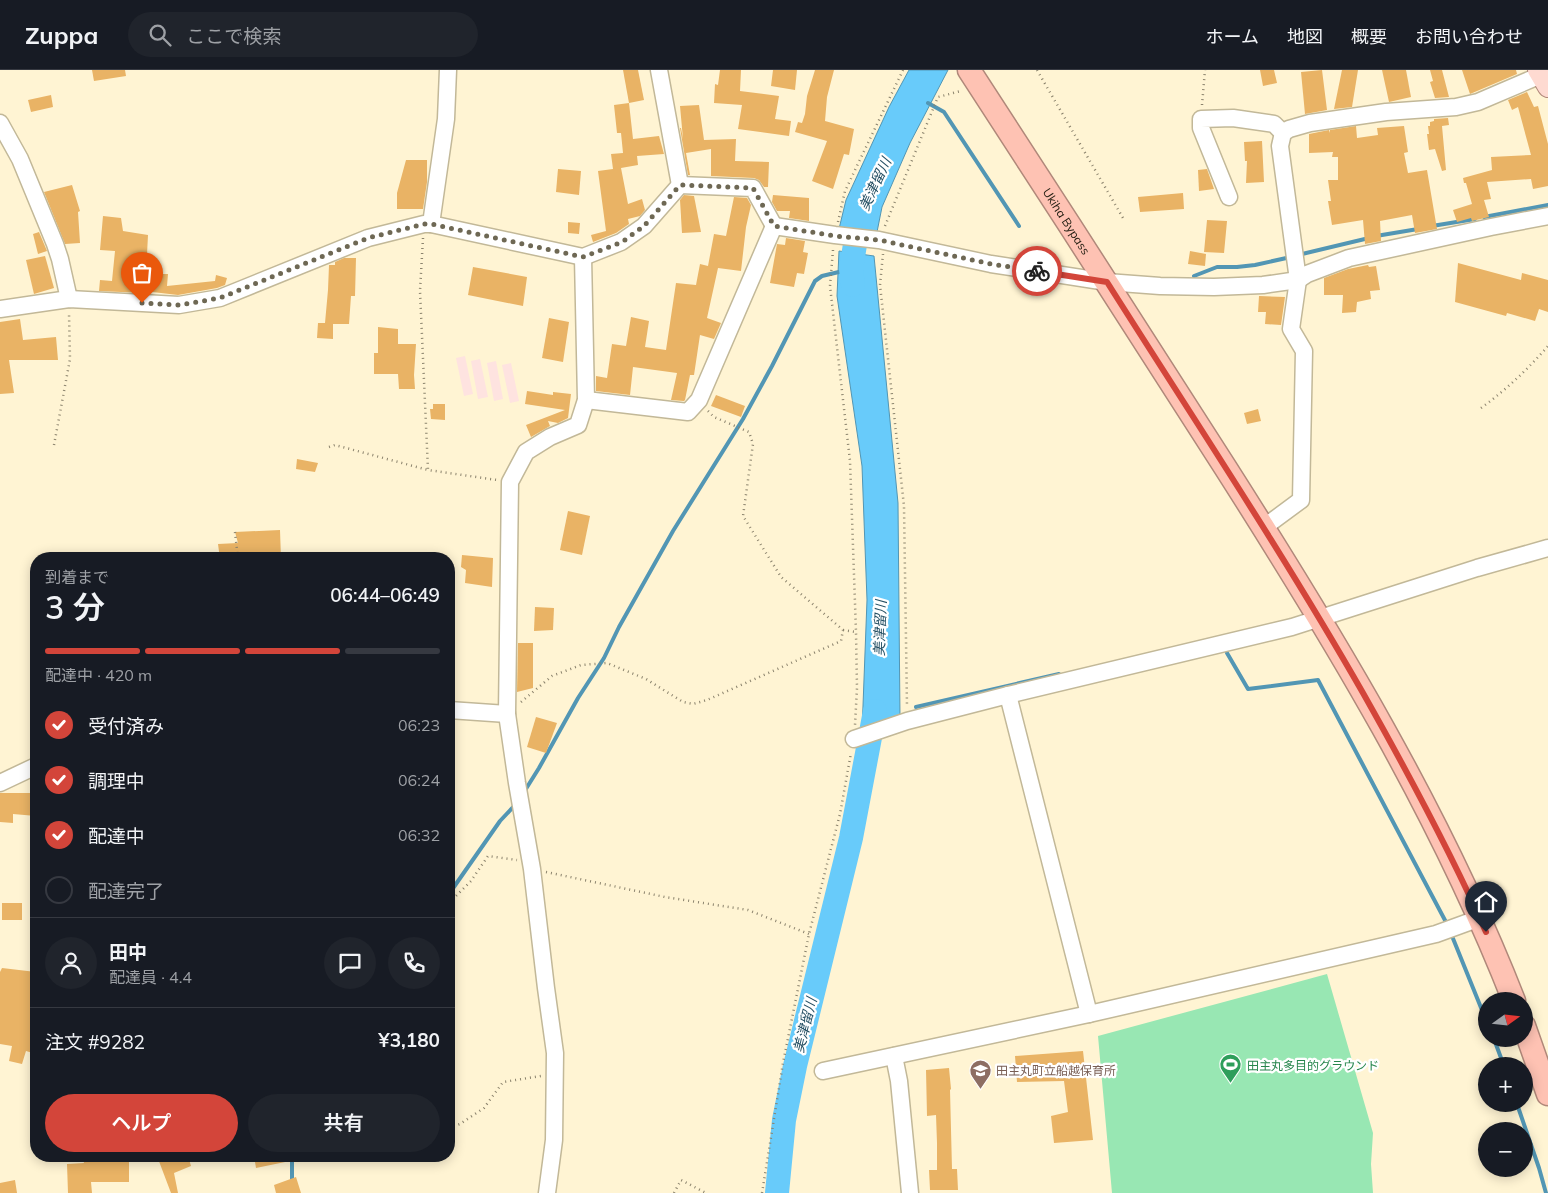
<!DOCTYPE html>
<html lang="ja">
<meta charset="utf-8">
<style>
:root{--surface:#171b24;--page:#20242c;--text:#f1f3f6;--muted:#9ea1a6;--line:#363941;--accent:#d3453a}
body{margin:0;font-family:Mulish,"Noto Sans JP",sans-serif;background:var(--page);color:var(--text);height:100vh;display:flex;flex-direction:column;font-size:19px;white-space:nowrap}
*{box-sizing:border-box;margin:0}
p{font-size:16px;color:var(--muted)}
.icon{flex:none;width:28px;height:28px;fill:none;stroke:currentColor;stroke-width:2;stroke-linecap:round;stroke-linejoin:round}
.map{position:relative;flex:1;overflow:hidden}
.drawer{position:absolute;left:30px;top:482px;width:425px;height:610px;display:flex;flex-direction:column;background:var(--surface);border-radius:20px;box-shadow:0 2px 12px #0003}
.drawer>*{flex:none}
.needle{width:32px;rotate:75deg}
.buttons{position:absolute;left:1478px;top:922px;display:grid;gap:10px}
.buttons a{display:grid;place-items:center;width:55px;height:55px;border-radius:50%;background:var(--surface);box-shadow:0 2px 12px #0003;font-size:25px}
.pin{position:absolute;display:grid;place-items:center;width:42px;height:42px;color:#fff;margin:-51px -21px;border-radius:50% 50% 50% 0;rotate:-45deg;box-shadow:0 0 5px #0007}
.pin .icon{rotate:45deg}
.courier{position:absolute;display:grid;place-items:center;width:50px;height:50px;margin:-25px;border:4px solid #d3453a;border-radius:50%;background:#fff;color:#222;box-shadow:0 1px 6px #0007}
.head em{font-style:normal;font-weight:600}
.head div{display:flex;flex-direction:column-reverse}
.head{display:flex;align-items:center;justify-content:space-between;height:85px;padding:0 15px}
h1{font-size:32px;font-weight:600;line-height:38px}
.bar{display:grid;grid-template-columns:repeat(4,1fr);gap:8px 5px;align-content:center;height:60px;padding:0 15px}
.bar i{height:6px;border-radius:4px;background:var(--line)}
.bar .active{background:var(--accent)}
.bar p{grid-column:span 4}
.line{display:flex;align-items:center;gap:12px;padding:0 15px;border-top:1px solid var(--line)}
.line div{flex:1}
.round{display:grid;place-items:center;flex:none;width:52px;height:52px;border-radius:26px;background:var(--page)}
ol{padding:0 15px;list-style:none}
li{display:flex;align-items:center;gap:15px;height:55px}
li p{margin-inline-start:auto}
li .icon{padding:5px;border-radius:50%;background:var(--accent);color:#fff;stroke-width:4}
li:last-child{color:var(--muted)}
li i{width:28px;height:28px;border:2px solid var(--line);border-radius:50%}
.action{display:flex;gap:10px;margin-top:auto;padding:10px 15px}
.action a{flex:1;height:58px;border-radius:30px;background:var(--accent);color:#fff;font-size:20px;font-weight:600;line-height:58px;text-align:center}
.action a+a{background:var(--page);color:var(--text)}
header{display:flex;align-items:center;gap:30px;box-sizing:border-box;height:70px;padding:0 25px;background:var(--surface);border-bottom:1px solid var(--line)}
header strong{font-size:24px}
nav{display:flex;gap:28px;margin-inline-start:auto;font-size:18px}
.search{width:350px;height:45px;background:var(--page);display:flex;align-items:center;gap:12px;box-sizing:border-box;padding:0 18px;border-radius:28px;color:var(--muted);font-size:19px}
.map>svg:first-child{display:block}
</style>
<header>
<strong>Zuppa</strong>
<div class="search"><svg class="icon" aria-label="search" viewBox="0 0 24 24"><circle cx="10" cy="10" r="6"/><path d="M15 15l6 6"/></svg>ここで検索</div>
<nav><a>ホーム</a><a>地図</a><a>概要</a><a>お問い合わせ</a></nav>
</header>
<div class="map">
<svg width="1548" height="1123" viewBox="0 0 1548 1123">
<rect width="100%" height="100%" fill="#fff4d3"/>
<g fill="#fee3e0">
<polygon points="465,286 473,324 464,326 456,288"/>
<polygon points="480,289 488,327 478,329 471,291"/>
<polygon points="496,291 503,329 494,331 487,293"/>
<polygon points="511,293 519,331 510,333 502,295"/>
</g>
<polygon fill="#98e7b3" points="1327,904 1373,1063 1371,1094 1373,1123 1112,1123 1098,966"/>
<g fill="#68cbfa" stroke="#5296b4">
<polygon points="909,0 948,0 910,73 882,137 876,167 838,163 846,130 889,37"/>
<polygon points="839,181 874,186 898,433 900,648 862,662 867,530 862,396 837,226"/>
</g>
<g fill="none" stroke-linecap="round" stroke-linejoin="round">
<g stroke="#5296b4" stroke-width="4">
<polyline points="928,33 944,42 1019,156"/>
<polyline points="1484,147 1548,135"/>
<polyline points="1432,156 1475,149"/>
<polyline points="1376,166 1418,159"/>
<polyline points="1298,185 1369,168"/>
<polyline points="1194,206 1217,197 1237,197 1255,195 1291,187"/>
<polyline points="1227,583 1248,619 1318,610 1447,854"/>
<polyline points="916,637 1059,604"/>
<polyline points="524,722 539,698 578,628 604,588 619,557 673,461 743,349 772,296 815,211 822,206 843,201"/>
<polyline points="449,824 500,751 516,734"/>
<polyline points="1452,866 1486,950"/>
<polyline points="1494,969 1504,996"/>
<polyline points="1517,1034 1539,1098 1546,1123"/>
<polyline points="292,1086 292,1123"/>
</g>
<g stroke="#68cbfa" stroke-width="24">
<polyline points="853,215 851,199 860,144"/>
<polyline points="777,1123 784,1050 795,996 851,768 875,641"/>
</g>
</g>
<g fill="#e9b365">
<polygon points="92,0 125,0 126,6 94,11"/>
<polygon points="623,0 638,0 644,30 629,33"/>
<polygon points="720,0 741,0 740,21 779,26 775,49 791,51 789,66 738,59 742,35 714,33 715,14 718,15"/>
<polygon points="773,0 797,0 795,20 771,16"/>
<polygon points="815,0 834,0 827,27 825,51 854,59 849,85 844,84 833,119 812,111 827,71 795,62 798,52 802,53 805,44 807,26"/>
<polygon points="1260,0 1274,0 1277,13 1263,16"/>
<polygon points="1322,0 1327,40 1305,44 1301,2"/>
<polygon points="1342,0 1358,0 1352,37 1334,39"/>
<polygon points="1382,0 1406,0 1411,27 1389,32"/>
<polygon points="1430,0 1442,0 1449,27 1435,28 1430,12 1433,11"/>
<polygon points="1462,0 1516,0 1517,4 1470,24"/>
<polygon points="1527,22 1534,37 1538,36 1548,74 1548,116 1533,119 1531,109 1487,112 1491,129 1484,130 1489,147 1472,151 1471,148 1457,152 1453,140 1472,134 1466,113 1464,113 1463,108 1492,100 1491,87 1531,85 1518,37 1512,40 1508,30"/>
<polygon points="51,25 53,37 31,42 28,30"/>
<polygon points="629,33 633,69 659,66 664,84 637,86 638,95 621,98 628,134 642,129 645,140 640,146 628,149 629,154 616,163 593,172 591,165 606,161 598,101 613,99 611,84 623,83 621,63 617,63 614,35"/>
<polygon points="699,35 704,70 736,69 735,91 769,92 768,117 764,117 759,110 754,108 711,106 711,79 686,83 690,105 688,105 680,58 681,58 683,69 680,36"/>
<polygon points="1448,48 1449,55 1442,56 1446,100 1442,101 1435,79 1429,80 1427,64 1429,64 1428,56 1430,56 1430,52 1434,51 1434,49"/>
<polygon points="1356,56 1357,68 1378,65 1377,58 1404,56 1408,82 1404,83 1408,103 1427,100 1437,159 1415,163 1412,145 1380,151 1381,171 1365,174 1363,150 1332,155 1328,131 1331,131 1328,110 1338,110 1338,87 1332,87 1333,82 1309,83 1309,64 1329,60 1330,63 1330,60"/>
<polygon points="1262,71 1264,112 1246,113 1247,91 1245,91 1244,72"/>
<polygon points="406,90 427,90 427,112 423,139 397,139 397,123"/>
<polygon points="558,99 581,101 579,125 556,122"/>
<polygon points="1207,99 1214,119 1199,121 1198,100"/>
<polygon points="72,115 80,141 78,142 80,173 65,174 44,122"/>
<polygon points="1183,123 1184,139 1140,142 1138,127"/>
<polygon points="684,125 694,126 701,162 682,163 680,130"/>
<polygon points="773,125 809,128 809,151 789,148 790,141 777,141 772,132"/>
<polygon points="734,127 747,128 751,135 746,157 741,201 718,198 707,248 721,253 714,269 700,265 694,305 690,305 685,330 684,331 671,330 677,303 633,297 630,325 596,321 596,306 607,308 612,274 626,276 631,247 649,251 645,277 666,280 676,213 696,215 700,194 708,196 714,164 726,166"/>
<polygon points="103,146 121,148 123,161 148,165 146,204 168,204 167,216 215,211 216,205 227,208 225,215 217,218 178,225 144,221 144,223 99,221 100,210 112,211 115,181 100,180"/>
<polygon points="1207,150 1227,151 1224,183 1204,182"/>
<polygon points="568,152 580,153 579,164 568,163"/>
<polygon points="39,162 47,181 38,184 33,164"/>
<polygon points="786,168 805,171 803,182 808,183 804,204 797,203 794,217 770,213 777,174 785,175"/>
<polygon points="1190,181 1206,184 1205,196 1188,194"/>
<polygon points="45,186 54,218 34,224 26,190"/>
<polygon points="344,188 356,188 355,226 351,226 349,254 333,254 333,269 317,268 318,253 325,253 328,220 329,195 335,195 335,192"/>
<polygon points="1458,193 1521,210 1522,203 1548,210 1548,242 1539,239 1535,251 1507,243 1506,246 1455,232"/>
<polygon points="1368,195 1369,197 1376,196 1380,220 1370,221 1371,229 1357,232 1356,242 1342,243 1343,225 1324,225 1324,208 1348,199"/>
<polygon points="473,197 527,207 523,236 468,225"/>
<polygon points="1259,226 1285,227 1281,255 1265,254 1266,242 1258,242"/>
<polygon points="549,248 569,252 563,292 542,288"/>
<polygon points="20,249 23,270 56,267 58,290 9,290 14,323 0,324 0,252"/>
<polygon points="378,257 398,259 398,274 416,274 414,305 415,319 399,319 398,304 374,304 374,283 378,283"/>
<polygon points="527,321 553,325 553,322 571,324 568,348 558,353 548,351 550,356 531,367 526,355 565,340 525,334"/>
<polygon points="716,325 745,336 741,347 711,336"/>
<polygon points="433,334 445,334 445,350 431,349 430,339 433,339"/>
<polygon points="1258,339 1261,351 1247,354 1244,343"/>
<polygon points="297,389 318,393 315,402 296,399"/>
<polygon points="568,441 590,446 582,485 560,480"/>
<polygon points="280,460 281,489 220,489 218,474 238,473 235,462"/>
<polygon points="462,485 493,488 492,517 465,513 466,500 461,497"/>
<polygon points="535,537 554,538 553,560 534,561"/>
<polygon points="518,573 533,573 533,618 517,622"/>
<polygon points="536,647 557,653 546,683 527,677"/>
<polygon points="0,723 36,723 36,746 13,744 13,753 0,752"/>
<rect x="2" y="833" width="20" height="17"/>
<polygon points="2,898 36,902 36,984 26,981 22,994 9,991 12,976 0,974 0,902"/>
<polygon points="1083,981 1093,1070 1054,1073 1051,1046 1068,1042 1064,1011 1017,1012 1015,986"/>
<polygon points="949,998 951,1019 950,1020 952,1099 957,1099 958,1120 930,1120 929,1100 937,1100 937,1073 936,1045 927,1046 926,1000"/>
<polygon points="157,1086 188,1086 191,1096 174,1103 178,1123 171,1123"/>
<polygon points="254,1086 290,1086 290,1091 256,1098"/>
<polygon points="96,1089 129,1091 129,1112 91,1112 92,1123 68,1123 67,1094 84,1093 83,1090"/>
<polygon points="296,1107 301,1123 276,1123 274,1115"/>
<polygon points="15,1110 17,1123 0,1123 0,1113"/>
</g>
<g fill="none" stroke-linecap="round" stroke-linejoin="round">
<defs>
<g id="minor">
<polyline points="659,0 680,115"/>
<polyline points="0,53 20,89 55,174 60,189 69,229"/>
<polyline points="680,115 753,118 774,156"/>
<polyline points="1229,127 1201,58 1201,49 1233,48 1274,54 1283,63"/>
<polyline points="431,154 446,49 448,0"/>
<polyline points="774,156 835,165 879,170 991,194 1107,212 1160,216 1214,217 1263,215 1298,210 1307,204 1349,188 1491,157 1548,146"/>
<polyline points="0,239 69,229 179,235 220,228 368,168 424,154 431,154 583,187 621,172 644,156 680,115"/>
<polyline points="586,330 688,342 699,330 774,156"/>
<polyline points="1263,458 1301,430 1304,281 1291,259 1298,210 1280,76 1283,63 1289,59 1310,53 1386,42 1456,37 1478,32 1541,5"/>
<polyline points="1008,625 1089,944"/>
<polyline points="449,640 507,644"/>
<polyline points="854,669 907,651 1008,625 1292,557 1477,498 1548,478"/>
<polyline points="0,713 36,696"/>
<polyline points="894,986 899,1011 910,1123"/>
<polyline points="823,1001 1089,944 1436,864 1480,848"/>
<polyline points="547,1123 554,1070 555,983 546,918 532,799 517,713 507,644 510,412 526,382 550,367 578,355 586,330 583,187"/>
</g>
<polyline id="major" points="1538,0 1548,17"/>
<g id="highway">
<path id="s1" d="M969,0C1055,132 1140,264 1225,397C1334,568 1440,742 1514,931"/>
<polyline points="1524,956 1548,1024"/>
</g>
</defs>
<use href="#minor" stroke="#c2b898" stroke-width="19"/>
<use href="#major" stroke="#b0887a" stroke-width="22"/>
<use href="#highway" stroke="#b0887a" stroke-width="25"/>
<g stroke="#8b836d" stroke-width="2.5" stroke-dasharray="1 4" stroke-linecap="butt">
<polyline points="1037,0 1123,148"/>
<polyline points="1202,35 1205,0"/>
<polyline points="838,152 845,121 903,0"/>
<polyline points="885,156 938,27 961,21"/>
<polyline points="423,168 420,221 428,400 497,410"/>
<polyline points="833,180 830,216 850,391 856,562 857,618 855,655"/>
<polyline points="883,184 880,215 904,436 907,637"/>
<path d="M1481,338C1506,320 1528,299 1548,276"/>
<polyline points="54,375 70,289 69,243"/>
<polyline points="329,377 335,375 428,400"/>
<polyline points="235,462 238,489"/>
<polyline points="843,560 856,562"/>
<polyline points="521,632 552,606 581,595 607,593 646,609 683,632 693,634 707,630 841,571 843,560 781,507 743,446 753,374 749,362 714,347 708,341"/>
<polyline points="546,802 665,827 748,840 809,864"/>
<polyline points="449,833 471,811 488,786 517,790"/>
<polyline points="449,1058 460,1054 484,1038 503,1012 541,1006"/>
<polyline points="674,1123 681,1110 706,1123"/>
<polyline points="762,1123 783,993 809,864 840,744 851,683"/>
</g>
<use href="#minor" stroke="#fff" stroke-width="16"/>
<use href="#major" stroke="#fedad1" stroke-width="20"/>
<use href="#highway" stroke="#fec2b3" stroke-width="22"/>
</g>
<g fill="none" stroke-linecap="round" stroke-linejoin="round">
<polyline stroke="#6e6854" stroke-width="5" stroke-dasharray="0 9" points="142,233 179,235 220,228 368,168 424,154 431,154 583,187 622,172 644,156 680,115 753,118 774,156 835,166 879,170 991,194 1037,201"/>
<path stroke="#d3453a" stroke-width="6" d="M1037,201L1107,212C1193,348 1283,483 1363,623C1407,701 1450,780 1486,862"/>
</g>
<defs>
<symbol id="stadium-pin" viewBox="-11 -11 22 30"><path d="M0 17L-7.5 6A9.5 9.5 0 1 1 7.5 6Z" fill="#2e9e5b" stroke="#fff"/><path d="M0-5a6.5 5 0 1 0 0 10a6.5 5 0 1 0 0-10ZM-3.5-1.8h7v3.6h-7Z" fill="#fff"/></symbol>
<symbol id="school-pin" viewBox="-11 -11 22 30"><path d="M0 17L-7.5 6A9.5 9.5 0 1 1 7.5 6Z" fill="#8d6e63" stroke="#fff"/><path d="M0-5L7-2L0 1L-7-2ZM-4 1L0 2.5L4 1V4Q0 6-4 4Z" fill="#fff"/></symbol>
</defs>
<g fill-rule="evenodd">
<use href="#stadium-pin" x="1218" y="982" width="25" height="34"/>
<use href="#school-pin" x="968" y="988" width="25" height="34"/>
</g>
<g text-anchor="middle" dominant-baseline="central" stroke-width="4.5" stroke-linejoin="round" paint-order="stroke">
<g font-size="12" fill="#201c10" stroke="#fff">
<text stroke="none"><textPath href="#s1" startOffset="180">Ukiha Bypass</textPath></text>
</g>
<g font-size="12" fill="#27864d" stroke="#fff" text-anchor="start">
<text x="1247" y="995">田主丸多目的グラウンド</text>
</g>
<g font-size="12" fill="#785e54" stroke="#fff" text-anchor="start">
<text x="996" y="1000">田主丸町立船越保育所</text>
</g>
<g font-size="14" font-style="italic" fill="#265064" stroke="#fff">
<text transform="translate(875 114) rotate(-65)">美津留川</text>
<text transform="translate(880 558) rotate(-88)">美津留川</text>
<text transform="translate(805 955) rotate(-76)">美津留川</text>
</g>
</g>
</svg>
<div class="buttons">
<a><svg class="needle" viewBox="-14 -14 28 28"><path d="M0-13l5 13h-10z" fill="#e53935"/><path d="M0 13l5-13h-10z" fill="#9ea1a6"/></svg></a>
<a>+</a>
<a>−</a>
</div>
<div class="pin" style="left:142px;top:233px;background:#ea580c"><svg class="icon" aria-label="bag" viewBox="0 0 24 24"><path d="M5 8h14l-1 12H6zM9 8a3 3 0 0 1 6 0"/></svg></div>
<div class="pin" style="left:1486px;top:862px;background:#1f2937"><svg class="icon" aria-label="home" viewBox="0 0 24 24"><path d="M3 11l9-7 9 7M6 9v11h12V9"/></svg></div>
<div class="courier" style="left:1037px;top:201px"><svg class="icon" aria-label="bike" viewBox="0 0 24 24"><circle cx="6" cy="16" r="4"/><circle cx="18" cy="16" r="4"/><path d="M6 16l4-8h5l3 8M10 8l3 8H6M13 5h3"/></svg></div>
<section class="drawer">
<div class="head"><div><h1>3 分</h1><p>到着まで</p></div><em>06:44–06:49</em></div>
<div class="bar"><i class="active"></i><i class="active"></i><i class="active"></i><i></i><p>配達中 · 420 m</p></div>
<ol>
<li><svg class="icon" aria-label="check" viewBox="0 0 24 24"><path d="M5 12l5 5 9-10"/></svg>受付済み<p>06:23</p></li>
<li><svg class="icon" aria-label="check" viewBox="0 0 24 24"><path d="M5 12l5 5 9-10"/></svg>調理中<p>06:24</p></li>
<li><svg class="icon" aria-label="check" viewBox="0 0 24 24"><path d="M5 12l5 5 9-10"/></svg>配達中<p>06:32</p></li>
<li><i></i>配達完了</li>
</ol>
<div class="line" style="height:90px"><a class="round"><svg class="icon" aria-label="person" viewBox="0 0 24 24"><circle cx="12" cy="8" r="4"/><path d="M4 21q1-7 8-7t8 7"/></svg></a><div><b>田中</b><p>配達員 · 4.4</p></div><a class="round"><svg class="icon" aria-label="chat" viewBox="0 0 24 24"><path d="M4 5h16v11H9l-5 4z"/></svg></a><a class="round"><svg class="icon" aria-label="phone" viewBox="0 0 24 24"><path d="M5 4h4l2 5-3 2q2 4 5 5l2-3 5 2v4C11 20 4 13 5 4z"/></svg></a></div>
<div class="line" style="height:65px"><div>注文 #9282</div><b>¥3,180</b></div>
<div class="action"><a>ヘルプ</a><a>共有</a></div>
</section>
</div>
